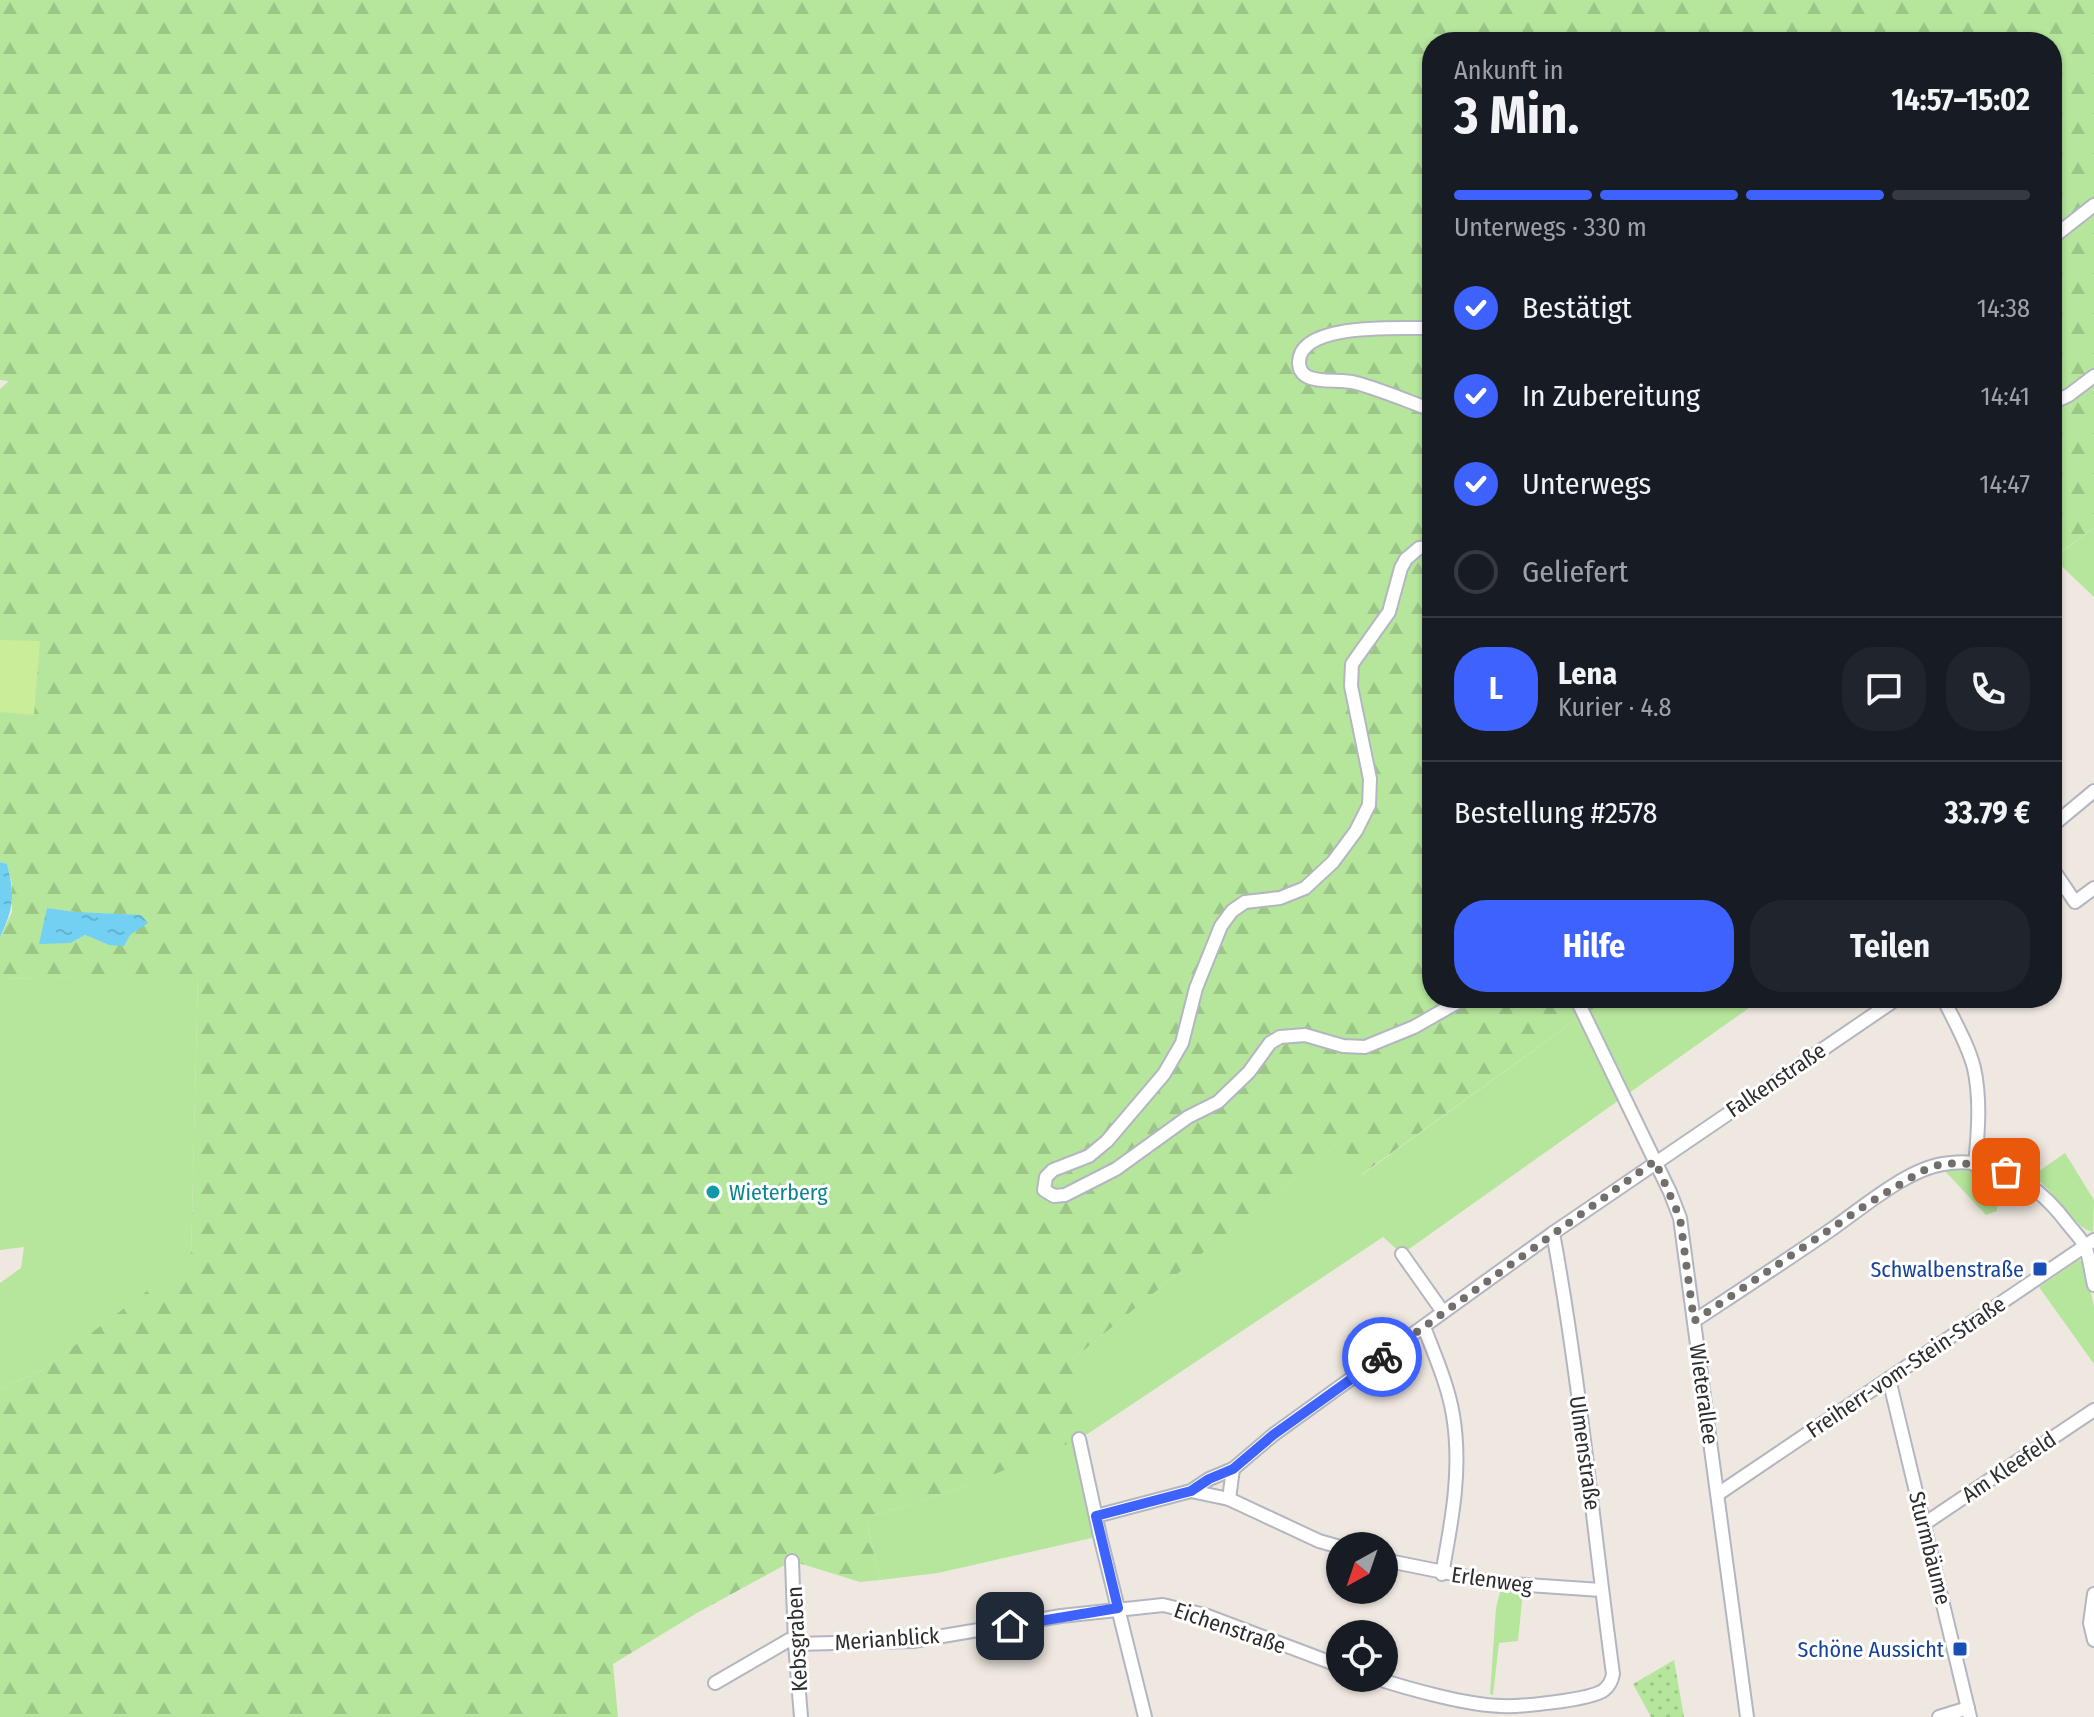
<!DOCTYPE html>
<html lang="de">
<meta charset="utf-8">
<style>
:root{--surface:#171b24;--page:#20242c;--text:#f1f3f6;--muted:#9ea1a6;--line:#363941;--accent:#3e62fe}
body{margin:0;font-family:"Fira Sans Condensed",sans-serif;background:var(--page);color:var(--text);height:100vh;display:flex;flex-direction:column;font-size:30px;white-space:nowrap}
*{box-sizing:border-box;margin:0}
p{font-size:26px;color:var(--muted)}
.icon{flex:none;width:44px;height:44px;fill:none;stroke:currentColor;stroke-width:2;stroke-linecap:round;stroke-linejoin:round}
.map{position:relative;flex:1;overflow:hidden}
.panel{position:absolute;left:1422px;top:32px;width:640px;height:976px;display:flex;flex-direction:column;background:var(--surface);border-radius:32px;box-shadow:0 2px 6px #0004}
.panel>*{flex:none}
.needle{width:52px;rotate:220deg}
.buttons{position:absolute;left:1326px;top:1532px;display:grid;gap:16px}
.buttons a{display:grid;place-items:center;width:72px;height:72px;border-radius:50%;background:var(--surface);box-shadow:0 2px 6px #0004;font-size:40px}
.pin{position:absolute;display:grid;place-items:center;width:68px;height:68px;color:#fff;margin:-34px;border-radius:16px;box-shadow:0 4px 12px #0006}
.courier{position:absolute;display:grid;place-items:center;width:80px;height:80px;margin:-40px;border:6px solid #3e62fe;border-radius:50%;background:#fff;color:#222;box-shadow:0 2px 10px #0007}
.overview em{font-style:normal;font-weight:700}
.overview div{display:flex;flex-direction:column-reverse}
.overview{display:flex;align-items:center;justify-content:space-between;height:136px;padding:0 32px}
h1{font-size:52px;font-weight:700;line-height:60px}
.bar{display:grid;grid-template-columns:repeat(4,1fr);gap:12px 8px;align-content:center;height:96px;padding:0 32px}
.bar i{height:10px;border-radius:6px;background:var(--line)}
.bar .current{background:var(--accent)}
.bar p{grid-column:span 4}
.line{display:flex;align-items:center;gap:20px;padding:0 32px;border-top:2px solid var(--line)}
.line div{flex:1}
.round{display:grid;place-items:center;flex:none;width:84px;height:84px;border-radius:32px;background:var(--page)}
ol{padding:0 32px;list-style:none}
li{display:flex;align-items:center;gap:24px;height:88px}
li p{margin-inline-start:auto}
li .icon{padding:8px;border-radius:50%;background:var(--accent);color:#fff;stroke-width:4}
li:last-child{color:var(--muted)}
li i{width:44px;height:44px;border:4px solid var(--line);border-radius:50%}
.button{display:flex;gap:16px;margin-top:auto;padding:16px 32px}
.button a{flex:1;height:92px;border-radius:32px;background:var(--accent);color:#fff;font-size:32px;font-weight:700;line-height:92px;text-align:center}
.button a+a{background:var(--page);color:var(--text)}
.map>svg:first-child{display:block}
</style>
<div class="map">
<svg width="2094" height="1717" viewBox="0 0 2094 1717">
<defs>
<pattern id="forest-firs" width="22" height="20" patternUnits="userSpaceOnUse" patternTransform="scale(2)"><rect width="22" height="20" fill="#b5e69c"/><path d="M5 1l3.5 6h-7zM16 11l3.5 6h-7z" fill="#9cc687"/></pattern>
<pattern id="park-dots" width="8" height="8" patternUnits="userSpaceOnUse" patternTransform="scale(2)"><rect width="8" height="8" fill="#b5e69c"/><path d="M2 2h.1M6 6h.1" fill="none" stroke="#9cc687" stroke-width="1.8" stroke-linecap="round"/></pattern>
<pattern id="water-ripples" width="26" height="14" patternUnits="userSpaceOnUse" patternTransform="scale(2)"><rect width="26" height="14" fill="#72d0f2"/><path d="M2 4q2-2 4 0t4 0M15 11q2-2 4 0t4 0" fill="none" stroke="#63b3d0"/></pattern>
</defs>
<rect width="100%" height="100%" fill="#efe8e0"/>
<g fill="#b5e69c">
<polygon points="2094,528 2094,597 2053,558"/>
<polygon points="198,974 191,1259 42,1370 0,1389 0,1283 21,1268 24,1247 0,1250 0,979"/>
<polygon points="1612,998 1763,998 1402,1254 1383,1237 1080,1439 1096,1537 938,1573 880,1580 866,1518 966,1486 1073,1359 1340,1141 1362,1175 1581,1016"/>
<path d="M2065,1153L2094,1200L2093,1232C2074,1229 2054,1188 2032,1176Z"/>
<polygon points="1943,1169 1968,1170 1996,1177 1997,1211 1986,1215"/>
<polygon points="2079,1260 2084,1262 2094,1307 2094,1364 2039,1287"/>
<polygon points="1501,1588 1523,1591 1518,1641 1499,1643 1493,1695 1490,1694 1496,1608"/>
</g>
<path fill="url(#forest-firs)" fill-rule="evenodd" d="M0,0H2094V528L2052,558V42H1432V998H1612L1581,1016L1361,1175L1339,1142L1073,1359L1079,1439L966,1486L866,1518L880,1580L860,1582L792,1561L697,1613L613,1664L618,1717H0V1389L42,1370L191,1258L198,975L0,979V937L12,912V884L7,864L0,862V389L9,381L0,380ZM46,908L75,912L109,945L85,935L71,943Z"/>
<polygon fill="url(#park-dots)" points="1674,1660 1684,1717 1651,1717 1633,1684"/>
<polygon fill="#c9ed98" points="0,640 40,641 34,715 0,712"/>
<g fill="url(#water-ripples)">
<path d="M0,862L7,864C15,896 14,907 0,937Z"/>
<polygon points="47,908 75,912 141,915 148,923 130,935 124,946 109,945 85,935 71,943 39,944"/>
</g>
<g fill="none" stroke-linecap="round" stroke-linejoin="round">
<defs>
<g id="minor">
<polyline points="2052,238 2094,205"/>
<path d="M1432,328C1403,329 1300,321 1299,362C1299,369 1302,374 1308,377C1321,383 1342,379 1356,383C1382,390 1407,401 1432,410"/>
<polyline points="2052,403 2069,395 2094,376"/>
<polyline points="1432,547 1419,548 1406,559 1401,568 1389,612 1352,664 1351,686 1370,779 1369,805 1356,831 1333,862 1305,888 1280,898 1245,902 1232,911 1221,926 1196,988 1182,1043 1164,1074 1107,1141 1089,1156 1053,1170 1046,1177 1044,1190 1054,1196 1065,1195 1116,1169 1188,1117 1218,1102 1249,1072 1270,1043 1280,1037 1305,1035 1343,1046 1365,1047 1414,1027 1465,998"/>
<polyline points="2052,826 2094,791"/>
<polyline points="2052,868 2075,902 2094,888"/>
<polyline points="1576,998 1670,1192 1680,1218 1747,1717"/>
<path d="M1943,998C1954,1021 1968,1044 1974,1068C1981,1099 1978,1134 1975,1165"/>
<polyline points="1402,1254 1443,1312"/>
<path d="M1694,1321C1741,1290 1787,1260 1832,1229C1862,1208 1906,1170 1943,1164C1996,1155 2038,1184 2068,1224C2074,1232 2083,1240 2086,1249C2090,1260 2091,1273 2094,1285"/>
<path d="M1424,1327C1435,1356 1448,1385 1453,1415C1462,1469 1452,1520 1442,1574"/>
<polyline points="1889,1379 1970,1717"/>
<polyline points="1079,1439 1100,1536 1145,1717"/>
<polyline points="1191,1491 1229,1499 1319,1541 1340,1547"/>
<polyline points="1718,1494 2094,1240"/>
<polyline points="1229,1499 1233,1469"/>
<polyline points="1096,1516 1191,1491 1209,1479 1233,1469 1273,1435 1553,1233 1898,998"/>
<polyline points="1924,1524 2094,1410"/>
<polyline points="1384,1560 1498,1583 1601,1590"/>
<polyline points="792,1561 795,1644 801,1717"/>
<polyline points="2094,1594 2090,1623 2094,1640"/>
<path d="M1375,1678C1409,1689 1466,1705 1501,1706C1520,1707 1591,1700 1604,1690C1610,1685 1612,1680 1613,1674C1593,1527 1580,1379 1553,1233"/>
<polyline points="715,1683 789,1640 795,1644 913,1641 1061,1616 1163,1605 1205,1615 1340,1666"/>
<polyline points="1939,1717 1968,1708"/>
</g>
</defs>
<use href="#minor" stroke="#b3b6c1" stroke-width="16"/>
<use href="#minor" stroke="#fff" stroke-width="12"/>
</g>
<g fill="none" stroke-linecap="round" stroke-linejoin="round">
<polyline stroke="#716e6c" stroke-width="8" stroke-dasharray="0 14.4" points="1382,1357 1655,1161 1680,1218 1694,1321 1869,1203 1922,1171 1941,1164 1963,1163 2006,1172"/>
<polyline stroke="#3e62fe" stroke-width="10" points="1010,1626 1118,1608 1096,1516 1191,1491 1209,1479 1233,1469 1273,1435 1382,1357"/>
</g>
<circle fill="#0f9aa8" stroke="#fff" stroke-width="3" cx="713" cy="1192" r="8"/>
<g fill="#1a4fb4" stroke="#fff" stroke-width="3">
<rect x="2032" y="1261" width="16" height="16" rx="4"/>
<rect x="1952" y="1641" width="16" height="16" rx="4"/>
</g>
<g text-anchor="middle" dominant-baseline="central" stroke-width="6" stroke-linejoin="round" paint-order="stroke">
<g font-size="22" fill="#2d2d2d" stroke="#fff">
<text transform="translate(1776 1080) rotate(-34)">Falkenstraße</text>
<text transform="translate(1906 1367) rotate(-34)">Freiherr-vom-Stein-Straße</text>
<text transform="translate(1704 1394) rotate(82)">Wieterallee</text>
<text transform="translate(1585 1453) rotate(82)">Ulmenstraße</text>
<text transform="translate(2009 1467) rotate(-34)">Am Kleefeld</text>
<text transform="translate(1930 1548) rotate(76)">Sturmbäume</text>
<text transform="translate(1492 1580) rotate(8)">Erlenweg</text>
<text transform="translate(1230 1628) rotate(19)">Eichenstraße</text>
<text transform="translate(797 1639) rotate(-93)">Kebsgraben</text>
<text transform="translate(887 1639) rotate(-4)">Merianblick</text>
</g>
<g font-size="22" fill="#0d838f" stroke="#fff" text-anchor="start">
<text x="729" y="1192">Wieterberg</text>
</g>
<g font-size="22" fill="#164399" stroke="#fff" text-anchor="end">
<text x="2024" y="1269">Schwalbenstraße</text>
<text x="1944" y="1649">Schöne Aussicht</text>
</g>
</g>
</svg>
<div class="buttons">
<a><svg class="needle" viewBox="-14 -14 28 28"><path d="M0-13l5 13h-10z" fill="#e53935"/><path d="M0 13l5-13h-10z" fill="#9ea1a6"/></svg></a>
<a><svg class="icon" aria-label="locate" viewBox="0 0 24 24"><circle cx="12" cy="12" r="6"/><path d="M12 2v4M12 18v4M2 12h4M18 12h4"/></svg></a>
</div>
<div class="pin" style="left:2006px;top:1172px;background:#ea580c"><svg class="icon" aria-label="bag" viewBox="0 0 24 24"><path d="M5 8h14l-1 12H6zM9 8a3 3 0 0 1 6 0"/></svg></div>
<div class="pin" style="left:1010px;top:1626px;background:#1f2937"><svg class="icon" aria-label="home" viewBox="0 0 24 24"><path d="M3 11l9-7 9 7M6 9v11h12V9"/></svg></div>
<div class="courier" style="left:1382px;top:1357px"><svg class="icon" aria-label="bike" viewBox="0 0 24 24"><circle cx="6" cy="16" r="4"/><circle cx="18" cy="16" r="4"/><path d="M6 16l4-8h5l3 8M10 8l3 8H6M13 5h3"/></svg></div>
<section class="panel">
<div class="overview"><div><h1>3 Min.</h1><p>Ankunft in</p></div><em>14:57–15:02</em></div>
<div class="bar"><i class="current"></i><i class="current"></i><i class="current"></i><i></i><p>Unterwegs · 330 m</p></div>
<ol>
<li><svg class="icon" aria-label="check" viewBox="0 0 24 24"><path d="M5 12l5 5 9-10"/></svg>Bestätigt<p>14:38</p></li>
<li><svg class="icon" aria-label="check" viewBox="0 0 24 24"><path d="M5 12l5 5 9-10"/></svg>In Zubereitung<p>14:41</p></li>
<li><svg class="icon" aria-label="check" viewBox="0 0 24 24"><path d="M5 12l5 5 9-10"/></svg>Unterwegs<p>14:47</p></li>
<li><i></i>Geliefert</li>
</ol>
<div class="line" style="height:144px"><b class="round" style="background:var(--accent);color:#fff">L</b><div><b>Lena</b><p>Kurier · 4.8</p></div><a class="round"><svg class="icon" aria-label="chat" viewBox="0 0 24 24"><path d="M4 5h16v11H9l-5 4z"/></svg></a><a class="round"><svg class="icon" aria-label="phone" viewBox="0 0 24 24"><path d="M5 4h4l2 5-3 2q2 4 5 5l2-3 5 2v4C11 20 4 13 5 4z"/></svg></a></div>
<div class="line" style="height:104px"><div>Bestellung #2578</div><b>33.79 €</b></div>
<div class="button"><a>Hilfe</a><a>Teilen</a></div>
</section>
</div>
